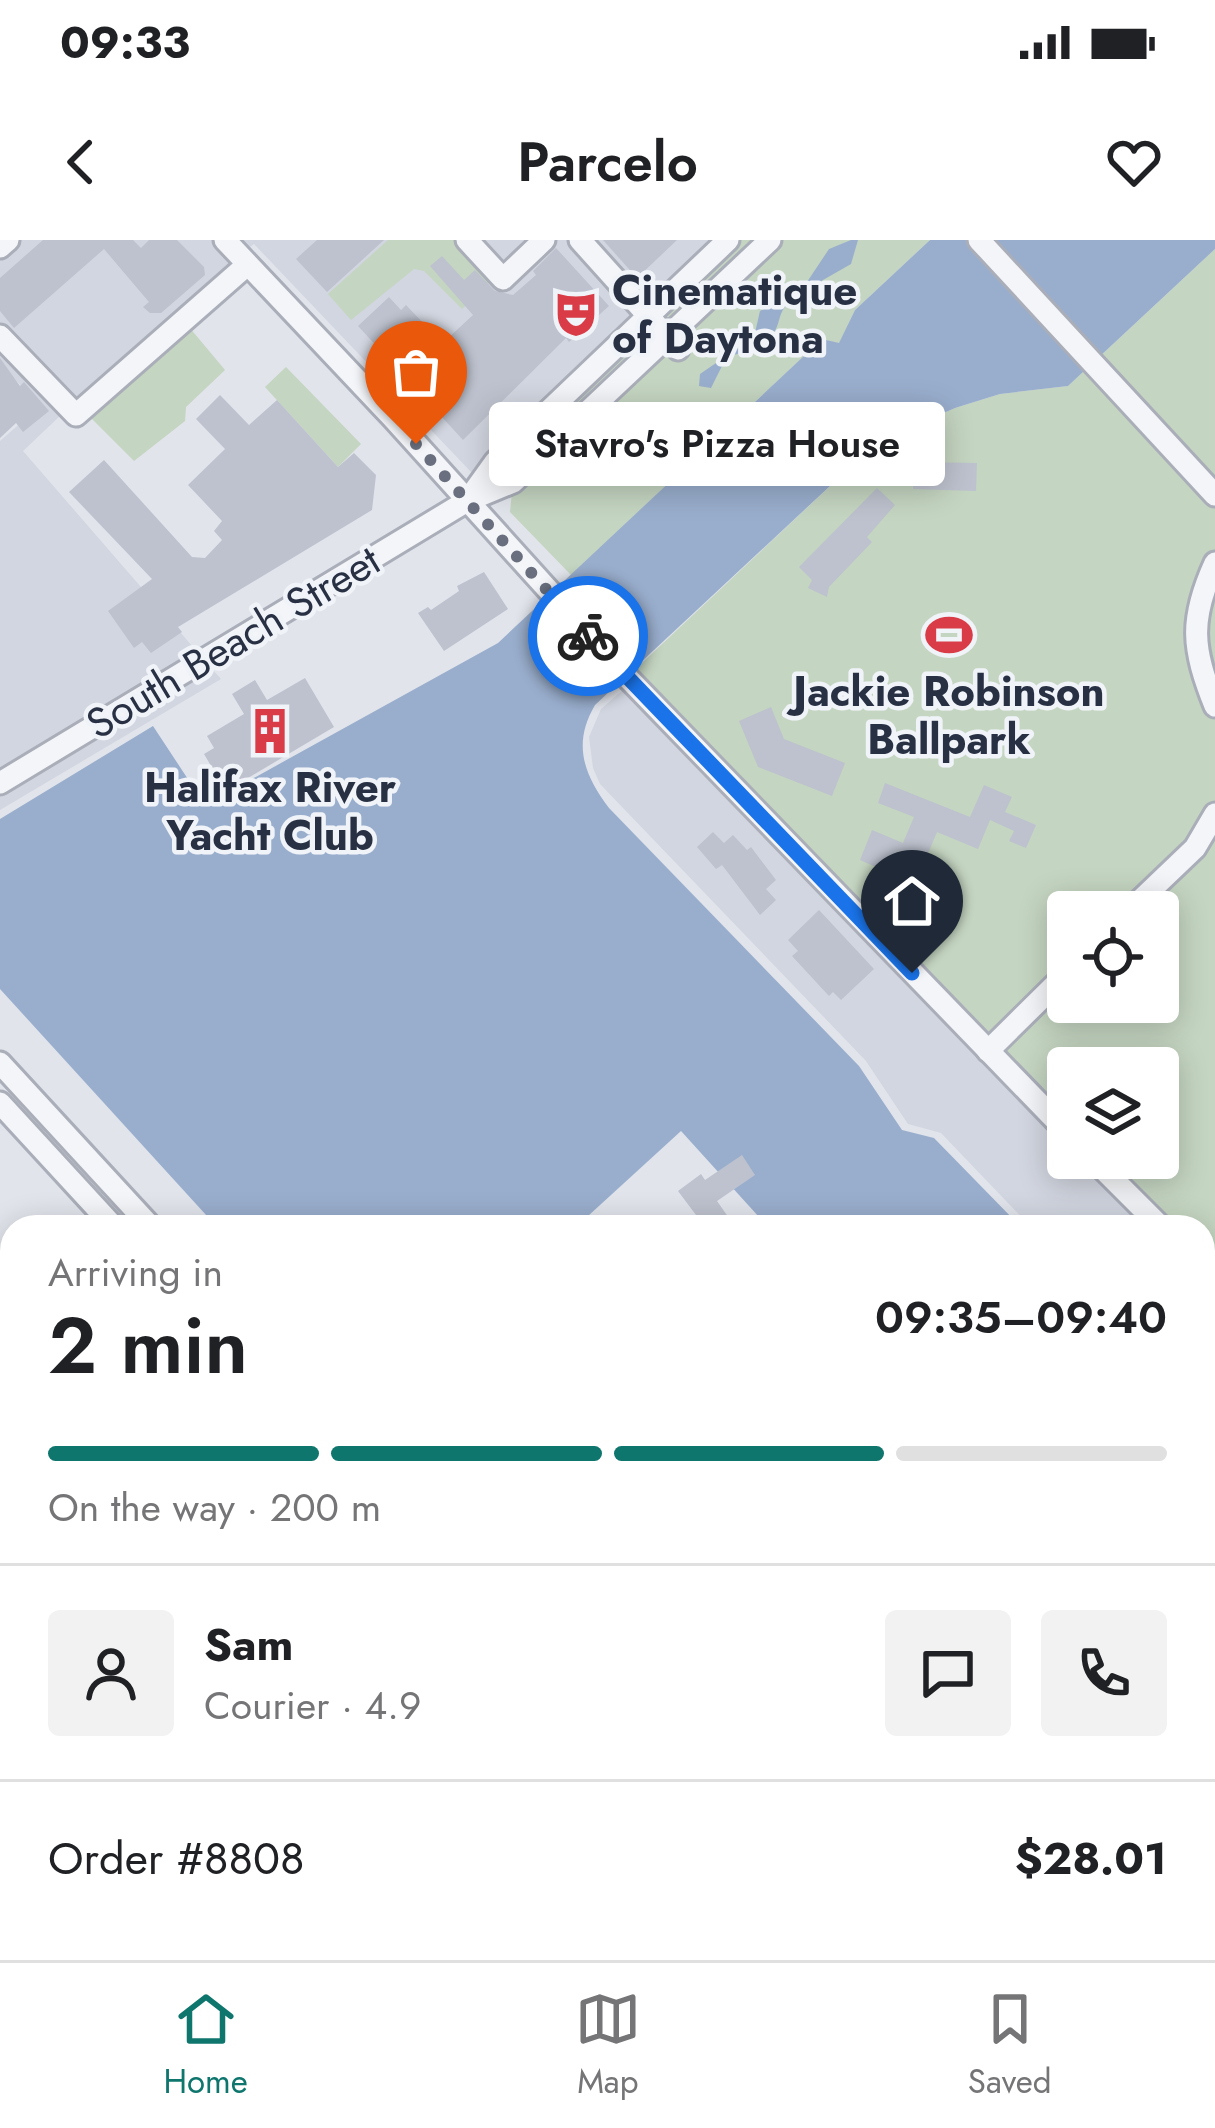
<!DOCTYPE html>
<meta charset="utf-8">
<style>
:root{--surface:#fff;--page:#f2f2f2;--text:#202124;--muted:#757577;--line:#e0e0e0;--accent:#0f766e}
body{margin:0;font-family:Jost,sans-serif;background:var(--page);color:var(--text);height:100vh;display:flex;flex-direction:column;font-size:45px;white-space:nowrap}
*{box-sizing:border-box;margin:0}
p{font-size:39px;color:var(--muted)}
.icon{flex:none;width:66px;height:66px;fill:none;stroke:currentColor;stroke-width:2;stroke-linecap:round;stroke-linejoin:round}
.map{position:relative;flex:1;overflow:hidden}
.side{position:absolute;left:0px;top:975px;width:1215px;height:747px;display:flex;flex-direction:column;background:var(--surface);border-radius:36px 36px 0 0;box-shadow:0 6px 30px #0003}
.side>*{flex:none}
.controls{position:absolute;left:1047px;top:651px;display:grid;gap:24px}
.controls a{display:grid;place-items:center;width:132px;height:132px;border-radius:12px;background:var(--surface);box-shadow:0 6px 30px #0003;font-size:60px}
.pin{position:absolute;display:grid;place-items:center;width:102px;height:102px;color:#fff;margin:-123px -51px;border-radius:50% 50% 50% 0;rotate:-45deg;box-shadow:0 0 12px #0007}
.pin .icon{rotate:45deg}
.courier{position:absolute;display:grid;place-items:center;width:120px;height:120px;margin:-60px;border:9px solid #1a73e8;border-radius:50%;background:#fff;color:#222;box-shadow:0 3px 15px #0007}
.bubble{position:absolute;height:84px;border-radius:12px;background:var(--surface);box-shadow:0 6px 30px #0003;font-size:39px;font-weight:600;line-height:84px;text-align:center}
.head em{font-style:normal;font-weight:600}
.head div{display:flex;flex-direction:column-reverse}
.head{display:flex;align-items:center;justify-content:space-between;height:204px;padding:0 48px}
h1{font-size:78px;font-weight:600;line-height:90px}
.bar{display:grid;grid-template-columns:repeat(4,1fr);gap:18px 12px;align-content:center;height:144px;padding:0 48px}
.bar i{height:15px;border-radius:9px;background:var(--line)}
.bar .selected{background:var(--accent)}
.bar p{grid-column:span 4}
.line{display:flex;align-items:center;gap:30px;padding:0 48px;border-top:3px solid var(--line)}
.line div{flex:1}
.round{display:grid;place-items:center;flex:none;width:126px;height:126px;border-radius:12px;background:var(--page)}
.status{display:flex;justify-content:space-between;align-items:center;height:84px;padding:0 60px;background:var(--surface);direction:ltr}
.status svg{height:33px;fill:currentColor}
header{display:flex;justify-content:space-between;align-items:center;height:156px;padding:0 48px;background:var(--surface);font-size:54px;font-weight:600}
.menu{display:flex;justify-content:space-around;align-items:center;height:168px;border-top:3px solid var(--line);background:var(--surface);font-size:33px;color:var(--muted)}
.menu a{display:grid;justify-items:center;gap:6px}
.menu .selected{color:var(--accent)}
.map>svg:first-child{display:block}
</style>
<div class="status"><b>09:33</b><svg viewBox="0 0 49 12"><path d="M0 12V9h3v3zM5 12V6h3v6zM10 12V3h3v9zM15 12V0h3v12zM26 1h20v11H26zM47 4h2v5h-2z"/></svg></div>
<header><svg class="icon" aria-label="back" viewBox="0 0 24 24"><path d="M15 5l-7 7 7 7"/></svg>Parcelo<svg class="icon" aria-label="heart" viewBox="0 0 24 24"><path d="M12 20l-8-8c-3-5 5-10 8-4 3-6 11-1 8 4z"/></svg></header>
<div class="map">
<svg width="1215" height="1720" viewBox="0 0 1215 1720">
<rect width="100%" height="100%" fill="#e1e4eb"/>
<g fill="#d2d6e0">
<polygon points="20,0 212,0 233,22 76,162 0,83 0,18"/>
<polygon points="237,0 716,0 472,233 254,4 246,10"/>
<polygon points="0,109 62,174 23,211 199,414 0,534 0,201 40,166 0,123"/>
<polygon points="210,427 221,439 0,570 0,553"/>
<polygon points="625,448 1068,906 1068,918 1080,918 1148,987 1031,987 941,893 908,884 866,821 600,544 593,528 589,497 601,469"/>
</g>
<g fill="#c4d5c1" fill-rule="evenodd">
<polygon points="388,0 455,0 492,40 462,69 424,31 414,29 351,80 328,54"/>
<path d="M740,0H758C672,79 590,163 502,240L499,239L567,173L597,133Z"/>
<polygon points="770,0 930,0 855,70 839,104 822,99 571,335 510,272 513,242"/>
<path d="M1215,9V1035L1203,1023V987H1166L1096,918H1158V828H1068V891L627,437L844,233L919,184L955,168L1000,154L1068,146ZM1068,672H1158V762H1068Z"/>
<polygon points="189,87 225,130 186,167 185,181 134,221 89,176"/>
<polygon points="286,127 361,204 338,227 265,147"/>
<polygon points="270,1710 465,1710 454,1720 261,1720"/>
</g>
<g fill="#99aecd">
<path d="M851,0H858L851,24C829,37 806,48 787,65C779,72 780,82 775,91C763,111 745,110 726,118L711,148L699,146L700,134L754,97L760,71L803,48L829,9Z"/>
<path d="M930,0H1215V9L1068,146L1000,154L955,168L919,184L844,233L595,465C572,504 584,535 609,568L859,826L902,890L934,898L1021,987H768L681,891L576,987H217L0,749V579L153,486L205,565L498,403L822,99L839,103L855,70Z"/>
<polygon points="1203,1136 1215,1141 1215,1720 454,1720 465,1710 1203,1710"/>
<polygon points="0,1147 12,1161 12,1684 0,1679"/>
</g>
<g fill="#bdc2ce">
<polygon points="43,0 133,0 141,8 149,0 177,0 204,27 205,35 161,73 150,73 143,67 149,62 104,9 14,88 0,71 0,38"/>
<polygon points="317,0 384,0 327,52 296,19"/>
<polygon points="603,0 677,0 637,38"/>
<polygon points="556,8 609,66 569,102 566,98 463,200 358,86 389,57 401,70 406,65 427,87 430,84 446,100 473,75 430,26 442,16 464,40 475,30 495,51 513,55 536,35 533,31"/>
<polygon points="0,118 20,146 24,142 49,171 23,192 16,183 0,198"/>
<polygon points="220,155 249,185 277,160 338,227 354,213 376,235 372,270 178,387 182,392 151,413 142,402 134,408 108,371 152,339 69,252 104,220 192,317 205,318 222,300 214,291 222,281 188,245 225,209 196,179"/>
<polygon points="914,222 977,223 976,251 913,249"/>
<polygon points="877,248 895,265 867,297 872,302 829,347 827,357 808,348 812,340 799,327"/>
<polygon points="484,332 508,369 444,411 418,373 428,367 431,370 459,351 457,346"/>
<polygon points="305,438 334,487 226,551 204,514 214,508 207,496 244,474 232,454 255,440 267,460"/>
<polygon points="771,467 784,499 845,523 832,556 758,527 739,481"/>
<polygon points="885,543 970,577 984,545 1012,557 1005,572 1036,585 1026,608 1009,601 1014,591 990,580 978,609 937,592 915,644 860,620 872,590 903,603 914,577 878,563"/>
<polygon points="713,592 724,603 733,595 747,610 751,607 776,640 766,649 776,660 760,675 722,625 716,629 697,607"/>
<polygon points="819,670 874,729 841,760 833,752 829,756 792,716 798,711 788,700"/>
<polygon points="742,915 755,935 717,961 731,981 723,987 705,987 678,951 701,934 705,940"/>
</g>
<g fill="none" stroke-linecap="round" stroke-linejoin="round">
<defs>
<g id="minor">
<polyline points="225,0 393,178 627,437 1068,893"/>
<polyline points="467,0 503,39 544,0"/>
<polyline points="580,0 678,109"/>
<polyline points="979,0 1215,255"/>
<polyline points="0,7 8,0"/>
<polyline points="0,96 76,175 247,25"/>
<polyline points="467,261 495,222 728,0"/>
<path d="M1215,323C1189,380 1192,408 1215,466"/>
<polyline points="0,543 467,261 513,242 770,0"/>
<polyline points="1128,672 1195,608 1215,574"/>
<polyline points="988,811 1068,732"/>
<polyline points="0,823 151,987"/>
<polyline points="0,863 114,987"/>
<polyline points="1092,918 1161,987"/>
<polyline points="1203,1029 1215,1041"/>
<polyline points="261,1720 270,1710"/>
</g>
</defs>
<use href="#minor" stroke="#aaaeb9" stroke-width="27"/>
<use href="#minor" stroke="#f4f5f8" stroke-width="21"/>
</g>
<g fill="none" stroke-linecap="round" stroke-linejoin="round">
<polyline stroke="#696f7e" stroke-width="12" stroke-dasharray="0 21.6" points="416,204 588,396"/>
<polyline stroke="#1a73e8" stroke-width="15" points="588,396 912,733"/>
</g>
<defs>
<symbol id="theatre-bare" viewBox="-9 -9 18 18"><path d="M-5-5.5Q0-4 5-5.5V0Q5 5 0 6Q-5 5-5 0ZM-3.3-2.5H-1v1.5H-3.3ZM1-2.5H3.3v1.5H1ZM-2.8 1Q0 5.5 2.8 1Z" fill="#d93c47" stroke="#f0f3f8" stroke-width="2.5" paint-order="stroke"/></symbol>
<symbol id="stadium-bare" viewBox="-9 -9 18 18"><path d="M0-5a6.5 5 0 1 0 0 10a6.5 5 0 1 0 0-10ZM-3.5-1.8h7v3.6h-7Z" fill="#d93c47" stroke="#f0f3f8" stroke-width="2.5" paint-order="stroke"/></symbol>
<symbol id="building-bare" viewBox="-9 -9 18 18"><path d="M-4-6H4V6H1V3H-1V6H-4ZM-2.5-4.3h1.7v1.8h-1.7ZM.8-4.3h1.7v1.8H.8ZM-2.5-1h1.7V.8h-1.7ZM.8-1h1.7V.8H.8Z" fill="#d93c47" stroke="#f0f3f8" stroke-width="2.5" paint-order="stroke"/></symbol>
</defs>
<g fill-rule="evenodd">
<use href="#theatre-bare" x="543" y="41" width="66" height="66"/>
<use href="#stadium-bare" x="916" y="362" width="66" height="66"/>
<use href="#building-bare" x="237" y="458" width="66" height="66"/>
</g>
<g text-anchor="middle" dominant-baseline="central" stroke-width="9" stroke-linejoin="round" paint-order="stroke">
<g font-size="42" font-weight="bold" fill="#283044" stroke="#f0f3f8">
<text x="612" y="50" text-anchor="start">Cinematique<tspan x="612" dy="48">of Daytona</tspan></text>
<text x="949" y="451">Jackie Robinson<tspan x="949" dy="48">Ballpark</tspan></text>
<text x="270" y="547">Halifax River<tspan x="270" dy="48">Yacht Club</tspan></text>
</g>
<g font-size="42" fill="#283044" stroke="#f0f3f8">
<text transform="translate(233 402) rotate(-31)">South Beach Street</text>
</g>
</g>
</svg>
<div class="controls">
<a><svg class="icon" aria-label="locate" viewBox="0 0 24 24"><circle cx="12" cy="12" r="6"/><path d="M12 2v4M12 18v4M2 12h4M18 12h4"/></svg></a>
<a><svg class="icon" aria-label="layers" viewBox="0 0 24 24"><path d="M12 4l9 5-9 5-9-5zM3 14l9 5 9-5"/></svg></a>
</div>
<div class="pin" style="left:416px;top:204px;background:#ea580c"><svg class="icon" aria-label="bag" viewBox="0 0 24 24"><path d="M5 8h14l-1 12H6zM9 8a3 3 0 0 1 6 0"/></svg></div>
<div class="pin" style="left:912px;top:733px;background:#1f2937"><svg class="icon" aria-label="home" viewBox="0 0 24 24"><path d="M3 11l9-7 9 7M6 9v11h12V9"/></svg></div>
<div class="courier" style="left:588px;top:396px"><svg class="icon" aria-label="bike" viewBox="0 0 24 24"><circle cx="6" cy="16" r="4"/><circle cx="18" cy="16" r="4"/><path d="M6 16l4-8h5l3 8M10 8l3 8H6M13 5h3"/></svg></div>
<div class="bubble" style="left:489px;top:162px;width:456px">Stavro's Pizza House</div>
<section class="side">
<div class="head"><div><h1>2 min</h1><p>Arriving in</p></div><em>09:35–09:40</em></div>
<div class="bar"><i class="selected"></i><i class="selected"></i><i class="selected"></i><i></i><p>On the way · 200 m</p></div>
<div class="line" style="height:216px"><a class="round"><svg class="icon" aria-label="person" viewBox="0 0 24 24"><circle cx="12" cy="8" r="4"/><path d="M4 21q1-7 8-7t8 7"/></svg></a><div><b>Sam</b><p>Courier · 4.9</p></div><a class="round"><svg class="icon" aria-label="chat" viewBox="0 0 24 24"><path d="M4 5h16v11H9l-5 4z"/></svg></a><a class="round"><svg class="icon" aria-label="phone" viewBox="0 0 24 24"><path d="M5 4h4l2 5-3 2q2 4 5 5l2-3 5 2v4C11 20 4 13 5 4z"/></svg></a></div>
<div class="line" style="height:156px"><div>Order #8808</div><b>$28.01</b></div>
</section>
</div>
<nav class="menu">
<a class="selected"><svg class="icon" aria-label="home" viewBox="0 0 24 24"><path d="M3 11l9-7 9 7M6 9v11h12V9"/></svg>Home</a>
<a><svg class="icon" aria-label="map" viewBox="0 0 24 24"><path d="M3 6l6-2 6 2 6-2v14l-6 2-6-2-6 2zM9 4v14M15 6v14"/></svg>Map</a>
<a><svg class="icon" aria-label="saved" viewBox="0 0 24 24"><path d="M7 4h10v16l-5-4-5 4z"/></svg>Saved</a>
</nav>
